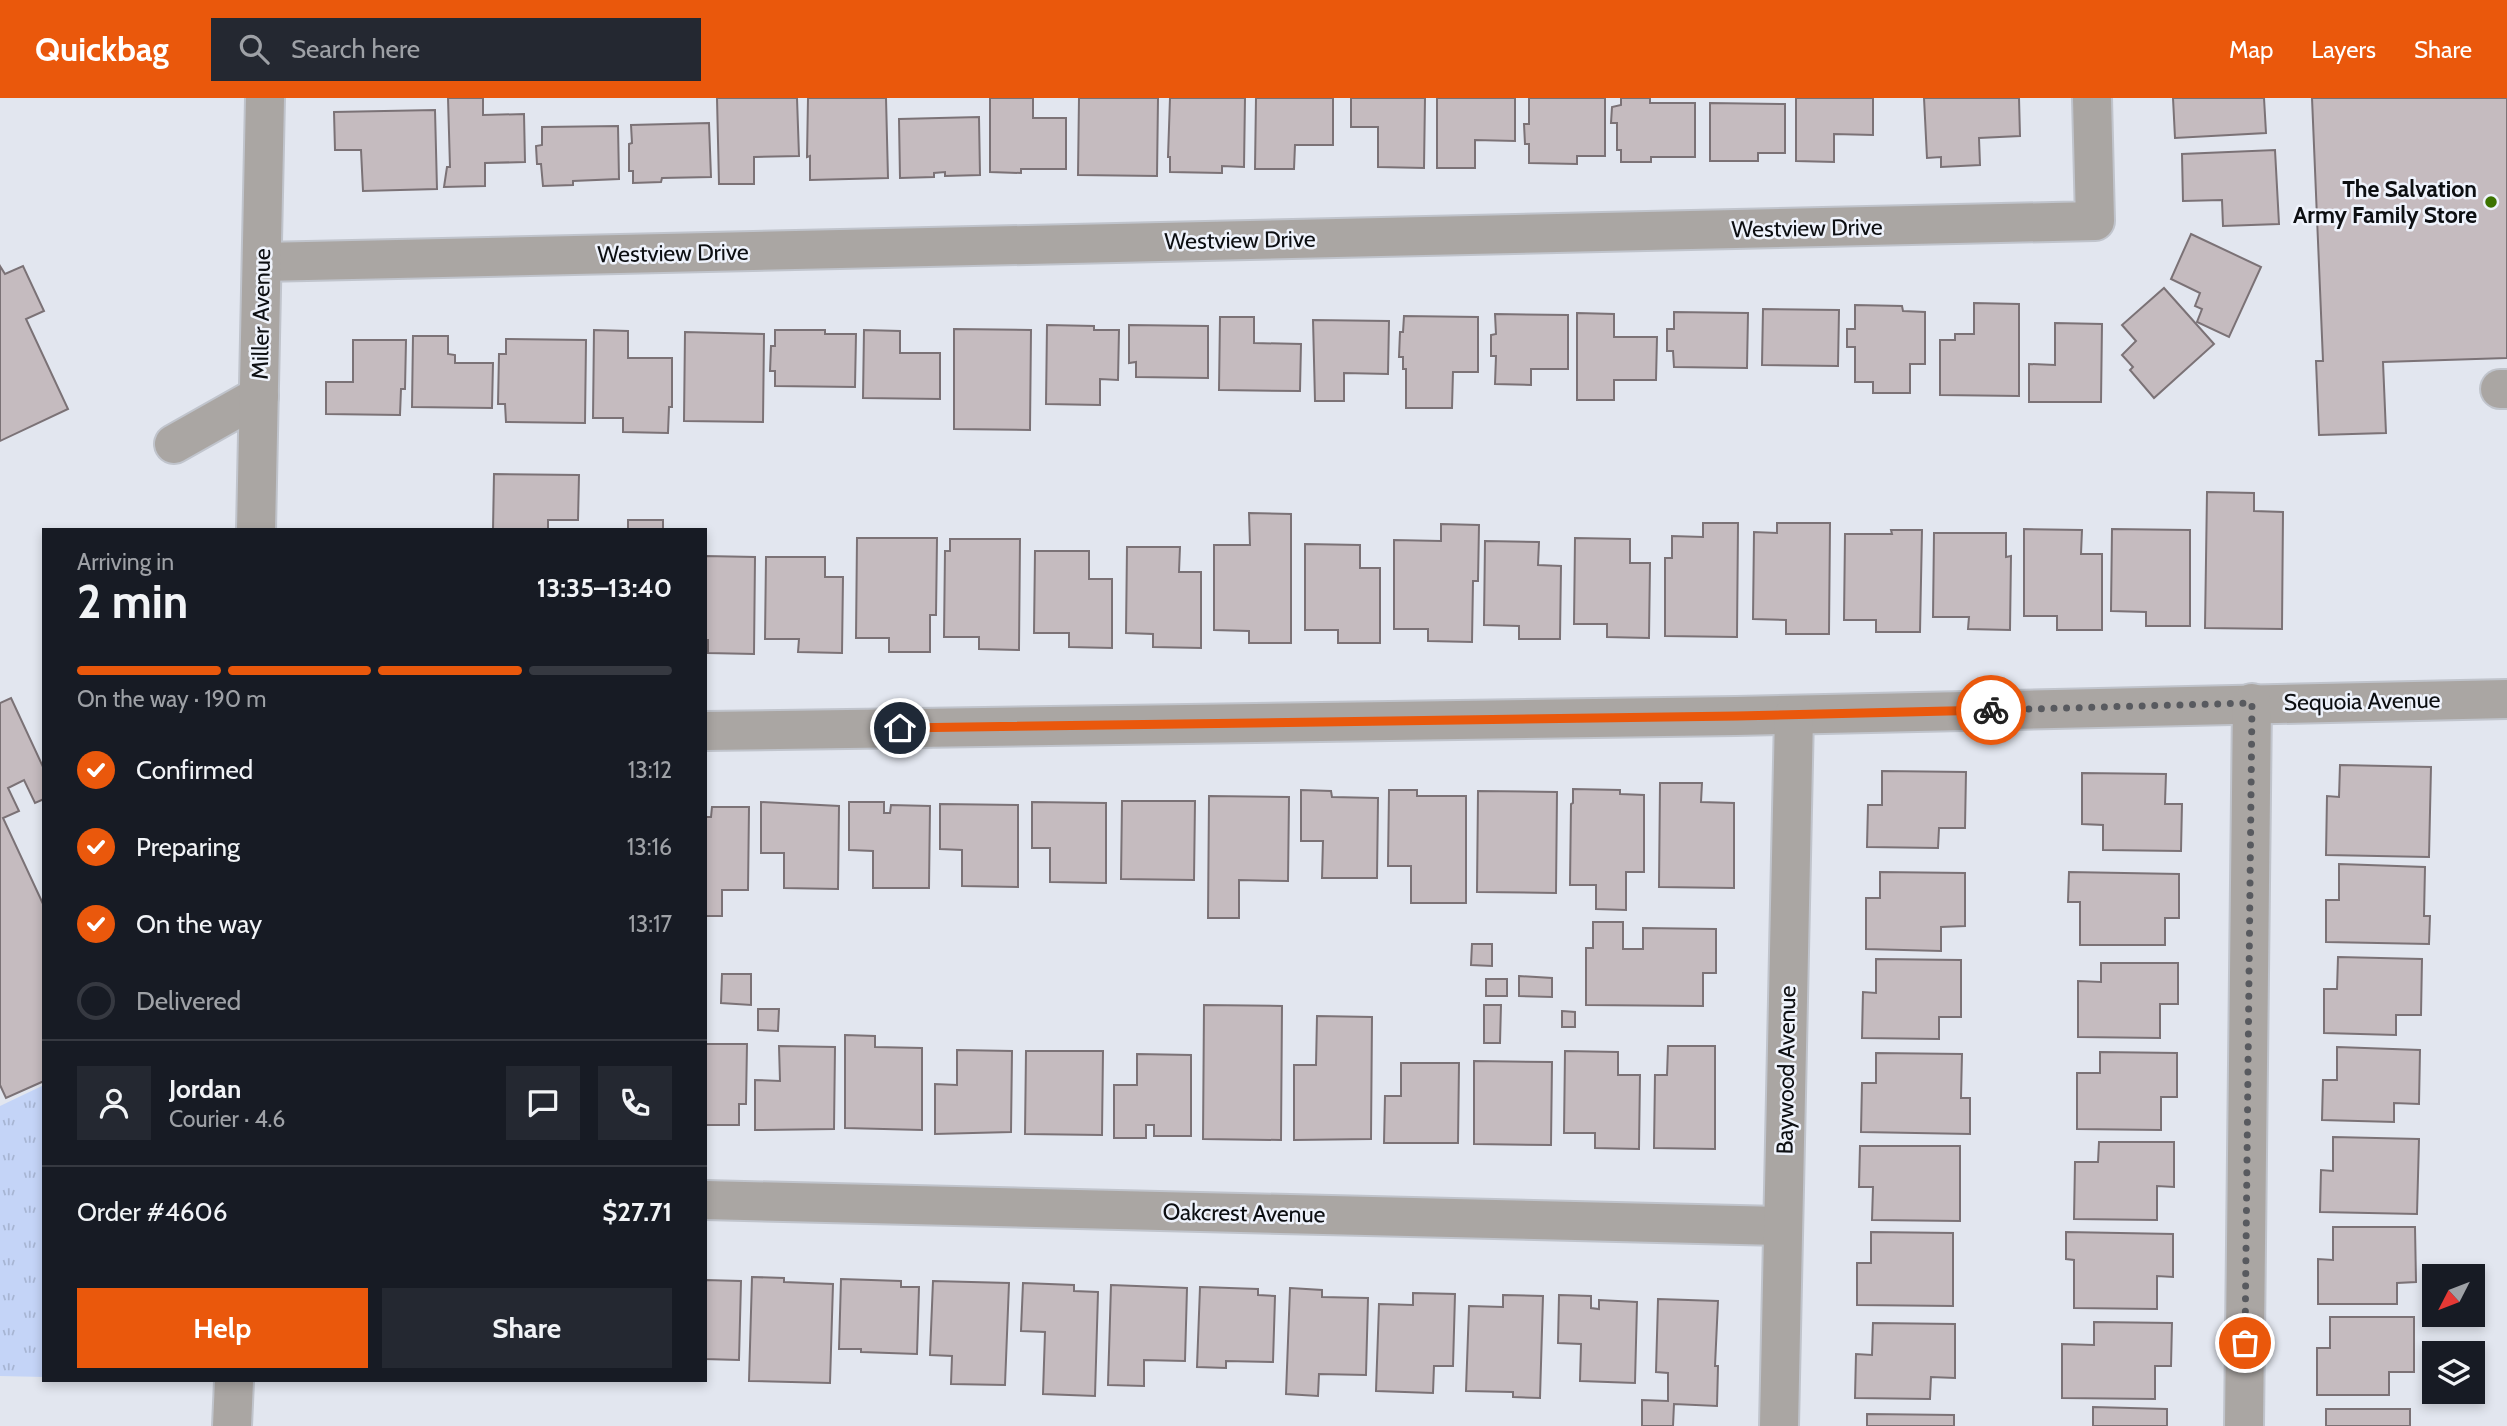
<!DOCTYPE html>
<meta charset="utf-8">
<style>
:root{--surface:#171b24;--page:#242831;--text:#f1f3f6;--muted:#9ea1a6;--line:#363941;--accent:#ea580c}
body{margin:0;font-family:Cabin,sans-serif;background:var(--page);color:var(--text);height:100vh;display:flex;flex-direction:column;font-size:26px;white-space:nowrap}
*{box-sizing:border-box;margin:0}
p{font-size:23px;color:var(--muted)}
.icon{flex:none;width:38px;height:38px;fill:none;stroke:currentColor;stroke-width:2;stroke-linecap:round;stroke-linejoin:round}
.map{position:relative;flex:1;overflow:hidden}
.panel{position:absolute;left:42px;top:430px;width:665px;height:854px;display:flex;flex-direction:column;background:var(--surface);border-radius:0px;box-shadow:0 4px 10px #0003}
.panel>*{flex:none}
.needle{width:46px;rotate:228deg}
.fabs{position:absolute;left:2422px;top:1166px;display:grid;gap:14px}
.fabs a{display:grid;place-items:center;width:63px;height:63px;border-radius:0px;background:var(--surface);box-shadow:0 4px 10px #0003;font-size:35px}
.pin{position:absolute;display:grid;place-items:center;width:60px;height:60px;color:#fff;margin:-30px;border:4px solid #fff;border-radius:50%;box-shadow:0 2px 7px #0007}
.courier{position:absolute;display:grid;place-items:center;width:70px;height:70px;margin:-35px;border:5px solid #ea580c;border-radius:50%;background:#fff;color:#222;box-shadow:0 2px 9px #0007}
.overview em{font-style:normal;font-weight:800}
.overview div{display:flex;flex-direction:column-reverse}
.overview{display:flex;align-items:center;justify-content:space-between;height:119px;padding:0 35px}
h1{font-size:46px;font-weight:800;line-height:52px}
.bar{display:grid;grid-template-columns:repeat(4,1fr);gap:10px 7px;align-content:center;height:84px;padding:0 35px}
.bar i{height:9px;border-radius:5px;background:var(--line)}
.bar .selected{background:var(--accent)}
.bar p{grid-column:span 4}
.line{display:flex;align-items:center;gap:18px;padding:0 35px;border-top:2px solid var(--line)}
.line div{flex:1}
.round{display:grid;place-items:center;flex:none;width:74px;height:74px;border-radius:0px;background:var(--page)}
ol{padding:0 35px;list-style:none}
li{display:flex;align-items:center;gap:21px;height:77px}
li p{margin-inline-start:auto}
li .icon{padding:7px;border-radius:50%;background:var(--accent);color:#fff;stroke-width:4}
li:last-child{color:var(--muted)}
li i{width:38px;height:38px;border:4px solid var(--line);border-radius:50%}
.cta{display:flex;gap:14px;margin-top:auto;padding:14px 35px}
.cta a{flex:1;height:80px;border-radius:0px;background:var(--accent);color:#fff;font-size:28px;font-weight:800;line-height:80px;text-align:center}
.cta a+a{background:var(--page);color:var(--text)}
header{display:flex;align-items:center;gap:42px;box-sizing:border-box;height:98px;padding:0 35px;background:var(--accent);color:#fff}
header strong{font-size:33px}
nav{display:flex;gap:38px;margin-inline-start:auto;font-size:24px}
.search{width:490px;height:63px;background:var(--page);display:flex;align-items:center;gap:18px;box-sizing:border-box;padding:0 24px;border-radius:0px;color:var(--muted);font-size:26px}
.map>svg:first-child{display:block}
</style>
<header>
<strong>Quickbag</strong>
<div class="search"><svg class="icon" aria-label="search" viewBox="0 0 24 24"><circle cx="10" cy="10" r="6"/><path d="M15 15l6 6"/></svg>Search here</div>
<nav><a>Map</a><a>Layers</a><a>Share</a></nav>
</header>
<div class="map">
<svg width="2507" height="1328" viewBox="0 0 2507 1328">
<defs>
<pattern id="grass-tufts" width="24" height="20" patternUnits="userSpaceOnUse" patternTransform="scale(1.75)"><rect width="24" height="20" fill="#c4d4f7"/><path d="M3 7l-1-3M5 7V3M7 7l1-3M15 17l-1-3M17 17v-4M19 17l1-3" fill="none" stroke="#a7b5d3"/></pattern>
</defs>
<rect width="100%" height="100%" fill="#e2e6ef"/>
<polygon fill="url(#grass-tufts)" points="44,987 44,1279 0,1278 0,1008"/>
<g fill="#c5bbbf" stroke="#7b7276" stroke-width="2">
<polygon points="448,0 483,0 483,17 524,16 525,64 485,65 485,88 444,89 447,69 450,69"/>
<polygon points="717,0 797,0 799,58 754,59 754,86 719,86"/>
<polygon points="808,0 886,0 888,80 810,82 810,58 807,59"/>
<polygon points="990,0 1033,0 1033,20 1066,20 1066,71 1021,71 1021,75 990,74"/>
<polygon points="1079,0 1158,0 1157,78 1078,77"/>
<polygon points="1170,0 1245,0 1244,69 1222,68 1222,75 1170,74 1170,59 1168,59"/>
<polygon points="1256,0 1333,0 1333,47 1295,47 1294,71 1255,71"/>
<polygon points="1351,0 1425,0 1424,70 1378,69 1378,29 1351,29"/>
<polygon points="1437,0 1515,0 1515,43 1475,42 1475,70 1437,70"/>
<polygon points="1529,0 1605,0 1605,58 1577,58 1577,66 1529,65 1529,46 1525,46 1524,26 1529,26"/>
<polygon points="1621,0 1650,0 1650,5 1695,5 1695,59 1651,59 1651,64 1621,64 1621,52 1617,52 1617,25 1611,25 1612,9 1621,7"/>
<polygon points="1796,0 1873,0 1873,37 1834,36 1834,64 1796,63"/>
<polygon points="1924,0 2019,0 2020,38 1979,40 1980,67 1941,69 1941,59 1927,60"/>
<polygon points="2173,0 2264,0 2266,35 2175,40"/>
<polygon points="2312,0 2507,0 2507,260 2383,264 2386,335 2319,337 2316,263 2323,263"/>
<polygon points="1710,5 1785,6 1785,55 1758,55 1758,63 1710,63"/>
<polygon points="435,12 437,91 363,93 361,52 335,52 334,14"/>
<polygon points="979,19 980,77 945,78 945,74 934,75 934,79 900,80 899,21"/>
<polygon points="709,25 711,79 662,80 661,84 633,85 633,73 629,73 629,46 632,45 631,27"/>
<polygon points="618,28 619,81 573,83 573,87 543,88 541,66 537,66 536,48 542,47 542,29"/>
<polygon points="2275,52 2279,126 2223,128 2222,102 2183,103 2182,56"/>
<polygon points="2191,136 2261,169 2229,239 2197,224 2202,211 2195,208 2200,195 2171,181"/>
<polygon points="0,168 5,176 23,168 44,213 26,221 68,311 0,343"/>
<polygon points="2164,190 2214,246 2154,300 2130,272 2133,269 2122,257 2136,243 2122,227"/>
<polygon points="1974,205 2019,206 2019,298 1940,297 1940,242 1955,242 1955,236 1974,236"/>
<polygon points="1855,207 1902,208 1903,213 1925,214 1925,266 1910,266 1910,295 1873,295 1873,284 1855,284 1855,249 1847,249 1847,231 1855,231"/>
<polygon points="1763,211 1839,212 1838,268 1762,267"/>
<polygon points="1674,214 1748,215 1747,270 1674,269 1673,253 1667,253 1667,231 1674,231"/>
<polygon points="1577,215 1614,216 1614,239 1657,239 1656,282 1614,282 1614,302 1577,302"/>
<polygon points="1495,216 1568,217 1568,271 1531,271 1531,287 1495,286 1496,258 1491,258 1491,237 1496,236"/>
<polygon points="1404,218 1478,219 1478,274 1453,274 1452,310 1406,310 1406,271 1403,271 1403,259 1399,259 1400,234 1403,234"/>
<polygon points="1220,219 1254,219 1254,245 1301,246 1300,293 1219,292"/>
<polygon points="1313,222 1389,223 1388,276 1344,275 1344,303 1315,303"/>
<polygon points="2055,225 2102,226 2101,304 2029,304 2029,266 2055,267"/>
<polygon points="1047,227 1094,228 1094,232 1119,232 1118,282 1100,281 1100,307 1046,306"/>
<polygon points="1129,227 1208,228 1208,280 1136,279 1136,264 1129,265"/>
<polygon points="954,231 1031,232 1030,332 954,331"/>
<polygon points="594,232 628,233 628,260 672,260 672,309 669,309 668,335 623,334 623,320 593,320"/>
<polygon points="775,232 825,232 825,236 856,236 855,289 775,288 775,273 770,273 771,248 775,248"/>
<polygon points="864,232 900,233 900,255 940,255 940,301 863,300"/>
<polygon points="685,234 764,236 763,324 684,323"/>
<polygon points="413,238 448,238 448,256 455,257 455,265 493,265 492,310 412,309"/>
<polygon points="506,241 586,242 585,325 506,324 505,306 498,306 499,256 506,256"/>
<polygon points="353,242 406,242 405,291 401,291 400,317 326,316 326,284 353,284"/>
<polygon points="494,376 579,377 578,422 548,422 548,432 493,432"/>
<polygon points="2207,394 2254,395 2254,413 2283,414 2282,531 2205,530"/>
<polygon points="1249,415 1291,416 1291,545 1249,545 1249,533 1214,532 1214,447 1250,447"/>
<rect x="628" y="422" width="35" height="10"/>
<polygon points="1703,425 1738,425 1737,539 1665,538 1665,460 1672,460 1672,438 1703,439"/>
<polygon points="1777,425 1830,425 1829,536 1786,536 1786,522 1753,521 1754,434 1777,435"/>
<polygon points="1441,426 1479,427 1478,483 1473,483 1472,544 1428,543 1428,531 1394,531 1394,442 1441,443"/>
<polygon points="2024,431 2082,432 2081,456 2102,456 2102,532 2057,532 2057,518 2024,518"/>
<polygon points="2112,431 2190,432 2190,528 2146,528 2146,514 2111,513"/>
<polygon points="1891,432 1922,432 1920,534 1876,534 1876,522 1844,522 1845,436 1892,436"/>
<polygon points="1934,435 2006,435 2006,459 2011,458 2010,532 1968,531 1969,519 1933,519"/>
<polygon points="857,440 937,440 936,517 930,517 930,554 889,554 889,540 856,540"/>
<polygon points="1575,440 1630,441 1630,465 1650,465 1649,540 1607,539 1607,526 1574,526"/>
<polygon points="950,441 1020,441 1019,552 979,551 979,539 944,539 945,453 950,453"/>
<polygon points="1485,443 1539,444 1538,467 1561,468 1560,541 1519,541 1519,528 1484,527"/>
<polygon points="1305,446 1360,447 1360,470 1380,470 1380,545 1338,545 1338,532 1305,532"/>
<polygon points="1127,449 1180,449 1179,474 1201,474 1201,550 1153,549 1153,536 1126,535"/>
<polygon points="1035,453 1089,453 1089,481 1112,481 1112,550 1069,549 1069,535 1034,535"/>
<polygon points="705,458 755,459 754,556 708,555 708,542 705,542"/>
<polygon points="766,459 825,459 825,479 843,479 842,555 798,554 799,541 765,541"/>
<polygon points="11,600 44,671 44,701 35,705 24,682 8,690 19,713 3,720 44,808 44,983 6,1000 0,987 0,605"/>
<polygon points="2340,667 2431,669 2429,759 2326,757 2327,698 2339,699"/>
<polygon points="1882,673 1966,674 1965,730 1939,730 1938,750 1867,749 1868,707 1882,707"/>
<polygon points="2082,675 2166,676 2165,706 2182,706 2181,753 2103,752 2103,727 2082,726"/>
<polygon points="1660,685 1702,685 1701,704 1734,705 1734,790 1659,789"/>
<polygon points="1573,691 1620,692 1620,696 1644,697 1644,774 1626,774 1626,812 1596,811 1596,787 1570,787 1571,706 1573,705"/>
<polygon points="1301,692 1331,693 1332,699 1378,700 1377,780 1322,780 1323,743 1301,743"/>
<polygon points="1389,692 1417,692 1417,698 1466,698 1466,805 1411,805 1411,768 1388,768"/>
<polygon points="1478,693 1557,694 1556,795 1477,794"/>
<polygon points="1209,698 1289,699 1288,783 1239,782 1239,820 1208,820"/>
<polygon points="1122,703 1195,703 1194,782 1121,781"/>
<polygon points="761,704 839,708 838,791 784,790 784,755 761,755"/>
<polygon points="849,704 884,704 884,715 890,715 891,707 930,708 929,790 873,790 873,753 849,752"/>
<polygon points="1032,704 1106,705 1106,785 1050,784 1050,750 1032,750"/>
<polygon points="940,706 1018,707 1018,789 962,788 962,752 940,751"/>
<polygon points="712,709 749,709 748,792 722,792 722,818 705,818 705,719 711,719"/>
<polygon points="2339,766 2425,769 2424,818 2430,818 2429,846 2326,844 2326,802 2339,802"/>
<polygon points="1880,774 1965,775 1965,828 1941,829 1941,853 1866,851 1866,800 1880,800"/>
<polygon points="2069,774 2179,776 2179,820 2165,820 2165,847 2080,847 2080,804 2068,804"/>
<polygon points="1593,824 1623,824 1623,851 1643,851 1643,830 1716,831 1716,875 1703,875 1703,908 1586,907 1586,850 1593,850"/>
<polygon points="1472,846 1492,846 1492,868 1471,867"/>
<polygon points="2338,859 2422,861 2421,917 2396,917 2396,937 2324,935 2324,891 2337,891"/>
<polygon points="1876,861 1961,862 1961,919 1939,919 1939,941 1862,940 1863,894 1876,895"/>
<polygon points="2101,865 2178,865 2178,906 2160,906 2160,940 2078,939 2078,883 2101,884"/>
<polygon points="722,876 751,876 751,907 721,905"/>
<polygon points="1519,878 1552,880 1552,899 1519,898"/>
<rect x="1486" y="881" width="21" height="17"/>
<polygon points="1204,907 1282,908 1281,1042 1203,1041"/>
<polygon points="1484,907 1501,907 1500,945 1484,945"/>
<polygon points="758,911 779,911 778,933 758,932"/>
<polygon points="1562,913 1575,914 1575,929 1562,929"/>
<polygon points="1317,918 1372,919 1371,1041 1294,1042 1294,967 1316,967"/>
<polygon points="845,937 875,938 875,949 922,950 922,1032 845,1030"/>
<polygon points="705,946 747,946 746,1006 739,1006 739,1027 705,1027"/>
<polygon points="779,948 835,949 834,1031 755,1032 755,982 780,983"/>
<polygon points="1668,948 1715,948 1715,1051 1654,1050 1655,977 1667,977"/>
<polygon points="2337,949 2420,952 2419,1006 2394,1005 2394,1024 2322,1022 2323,982 2337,982"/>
<polygon points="957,952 1012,953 1011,1034 935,1036 935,986 957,987"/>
<polygon points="1026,953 1103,953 1102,1037 1025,1036"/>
<polygon points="1565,953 1618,954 1618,977 1640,977 1639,1051 1595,1050 1595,1035 1564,1035"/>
<polygon points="2100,954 2177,955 2177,999 2161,999 2161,1032 2077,1031 2077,975 2100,975"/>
<polygon points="1876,955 1962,956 1961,1000 1970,1000 1970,1036 1861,1034 1862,985 1876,985"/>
<polygon points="1137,956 1191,957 1191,1038 1154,1038 1154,1027 1146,1027 1146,1040 1114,1040 1114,987 1137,987"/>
<polygon points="1474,963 1552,964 1551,1047 1474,1046"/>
<polygon points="1401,965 1459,965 1458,1045 1384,1045 1385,998 1401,998"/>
<polygon points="2333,1039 2419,1041 2417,1116 2320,1114 2321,1072 2333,1073"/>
<polygon points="2099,1044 2174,1044 2174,1089 2157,1088 2157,1122 2074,1121 2075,1064 2098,1064"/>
<polygon points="1860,1048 1960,1048 1960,1123 1872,1122 1873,1089 1859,1089"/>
<polygon points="2333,1129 2415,1129 2416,1184 2397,1185 2397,1206 2318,1206 2318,1161 2333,1162"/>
<polygon points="1871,1134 1953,1135 1953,1208 1857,1207 1857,1165 1871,1165"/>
<polygon points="2066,1134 2173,1136 2173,1179 2157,1178 2157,1211 2074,1210 2074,1162 2066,1161"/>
<polygon points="752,1179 784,1180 784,1184 833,1186 830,1285 749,1283"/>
<polygon points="841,1181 901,1183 901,1189 919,1189 917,1256 861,1254 861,1251 839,1251"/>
<polygon points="705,1182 741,1183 739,1262 705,1261"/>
<polygon points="933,1183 1009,1185 1005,1287 951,1286 952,1258 930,1257"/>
<polygon points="1023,1185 1074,1187 1074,1193 1098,1194 1095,1298 1043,1296 1045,1234 1021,1233"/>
<polygon points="1111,1187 1187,1190 1185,1263 1144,1262 1144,1288 1108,1287"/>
<polygon points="1200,1189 1258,1191 1258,1197 1275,1198 1273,1264 1226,1263 1226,1270 1197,1269"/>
<polygon points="1290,1190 1322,1192 1322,1199 1368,1200 1366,1277 1319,1276 1318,1298 1286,1296"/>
<polygon points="1413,1195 1455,1196 1453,1268 1434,1268 1433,1295 1376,1293 1379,1206 1413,1207"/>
<polygon points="1503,1197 1543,1198 1540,1300 1513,1299 1513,1294 1466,1293 1469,1208 1503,1209"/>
<polygon points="1559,1197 1591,1198 1591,1210 1599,1211 1599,1202 1637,1204 1635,1285 1580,1283 1581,1246 1558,1245"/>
<polygon points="1658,1201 1718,1203 1715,1268 1718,1268 1717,1308 1674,1306 1673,1328 1642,1328 1642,1302 1668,1303 1668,1275 1656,1274"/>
<polygon points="2330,1219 2414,1219 2414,1274 2389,1274 2389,1297 2317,1297 2317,1250 2330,1250"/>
<polygon points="2094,1224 2172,1225 2171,1268 2155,1268 2155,1301 2062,1300 2062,1246 2094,1247"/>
<polygon points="1873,1225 1955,1226 1955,1280 1931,1279 1930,1301 1855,1300 1856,1256 1872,1257"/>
<polygon points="2093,1309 2167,1311 2167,1328 2093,1328"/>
<rect x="2326" y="1311" width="84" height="17"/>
<polygon points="1867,1316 1954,1317 1954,1328 1867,1328"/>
</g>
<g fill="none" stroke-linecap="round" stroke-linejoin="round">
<defs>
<g id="minor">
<polyline points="262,164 2095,123 2092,0"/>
<polyline points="2500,291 2507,291"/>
<polyline points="174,346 259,298"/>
<polyline points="256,432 265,0"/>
<polyline points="705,633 1736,618 2507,601"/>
<polyline points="705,1102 1783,1128"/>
<polyline points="232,1328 234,1283"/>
<polyline points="1779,1328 1794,617"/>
<polyline points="2244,1328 2252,605"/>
</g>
</defs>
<use href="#minor" stroke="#c0c4cc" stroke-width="42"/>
<use href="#minor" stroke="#aaa6a3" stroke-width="38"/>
</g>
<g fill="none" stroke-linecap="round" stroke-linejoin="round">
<polyline stroke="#585a5f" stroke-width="7" stroke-dasharray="0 12.6" points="1991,612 2252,605 2245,1245"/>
<polyline stroke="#ea580c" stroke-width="9" points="900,630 1737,618 1991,612"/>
</g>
<circle fill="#3c7300" stroke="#eff3fc" stroke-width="2.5" cx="2491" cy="104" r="7"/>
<g text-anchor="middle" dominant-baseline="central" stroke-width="5" stroke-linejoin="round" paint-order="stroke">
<g font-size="23" font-weight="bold" fill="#0d0f12" stroke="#eff3fc" text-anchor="end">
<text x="2477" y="91">The Salvation<tspan x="2477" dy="26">Army Family Store</tspan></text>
</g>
<g font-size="23" fill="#0d0f12" stroke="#eff3fc">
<text transform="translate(1807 130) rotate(-1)">Westview Drive</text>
<text transform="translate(1240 142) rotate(-1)">Westview Drive</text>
<text transform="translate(673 155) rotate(-1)">Westview Drive</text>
<text transform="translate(261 216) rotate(-89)">Miller Avenue</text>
<text transform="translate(2362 603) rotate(-1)">Sequoia Avenue</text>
<text transform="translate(1786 972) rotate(-89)">Baywood Avenue</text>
<text transform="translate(1244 1115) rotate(1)">Oakcrest Avenue</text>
</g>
</g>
</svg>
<div class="fabs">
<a><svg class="needle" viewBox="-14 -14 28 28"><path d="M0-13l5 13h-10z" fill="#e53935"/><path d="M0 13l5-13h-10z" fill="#9ea1a6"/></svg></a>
<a><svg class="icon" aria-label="layers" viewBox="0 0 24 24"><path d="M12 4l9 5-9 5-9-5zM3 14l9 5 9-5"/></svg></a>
</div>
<div class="pin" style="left:2245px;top:1245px;background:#ea580c"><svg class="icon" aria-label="bag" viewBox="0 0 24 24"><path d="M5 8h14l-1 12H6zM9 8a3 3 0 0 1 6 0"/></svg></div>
<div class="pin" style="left:900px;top:630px;background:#1f2937"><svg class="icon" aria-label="home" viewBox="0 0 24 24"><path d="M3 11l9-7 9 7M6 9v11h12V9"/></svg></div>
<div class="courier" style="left:1991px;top:612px"><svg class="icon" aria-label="bike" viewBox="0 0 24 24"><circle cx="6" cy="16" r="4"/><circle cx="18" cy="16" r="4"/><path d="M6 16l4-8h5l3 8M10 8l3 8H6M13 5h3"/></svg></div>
<section class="panel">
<div class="overview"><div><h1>2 min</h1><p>Arriving in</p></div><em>13:35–13:40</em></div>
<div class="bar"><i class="selected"></i><i class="selected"></i><i class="selected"></i><i></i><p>On the way · 190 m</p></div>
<ol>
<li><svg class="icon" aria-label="check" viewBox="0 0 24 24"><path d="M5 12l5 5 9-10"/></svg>Confirmed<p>13:12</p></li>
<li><svg class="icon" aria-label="check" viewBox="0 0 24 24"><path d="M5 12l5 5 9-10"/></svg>Preparing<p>13:16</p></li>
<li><svg class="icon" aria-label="check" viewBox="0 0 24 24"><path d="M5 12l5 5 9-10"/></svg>On the way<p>13:17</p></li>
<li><i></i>Delivered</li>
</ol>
<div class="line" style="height:126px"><a class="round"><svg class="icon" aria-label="person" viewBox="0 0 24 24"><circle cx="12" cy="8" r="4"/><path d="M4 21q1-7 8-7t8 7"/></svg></a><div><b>Jordan</b><p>Courier · 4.6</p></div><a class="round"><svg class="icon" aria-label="chat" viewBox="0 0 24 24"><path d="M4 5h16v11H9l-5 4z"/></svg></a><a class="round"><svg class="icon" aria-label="phone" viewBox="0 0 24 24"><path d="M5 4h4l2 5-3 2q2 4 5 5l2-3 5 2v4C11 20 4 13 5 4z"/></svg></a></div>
<div class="line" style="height:91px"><div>Order #4606</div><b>$27.71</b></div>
<div class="cta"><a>Help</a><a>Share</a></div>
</section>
</div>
